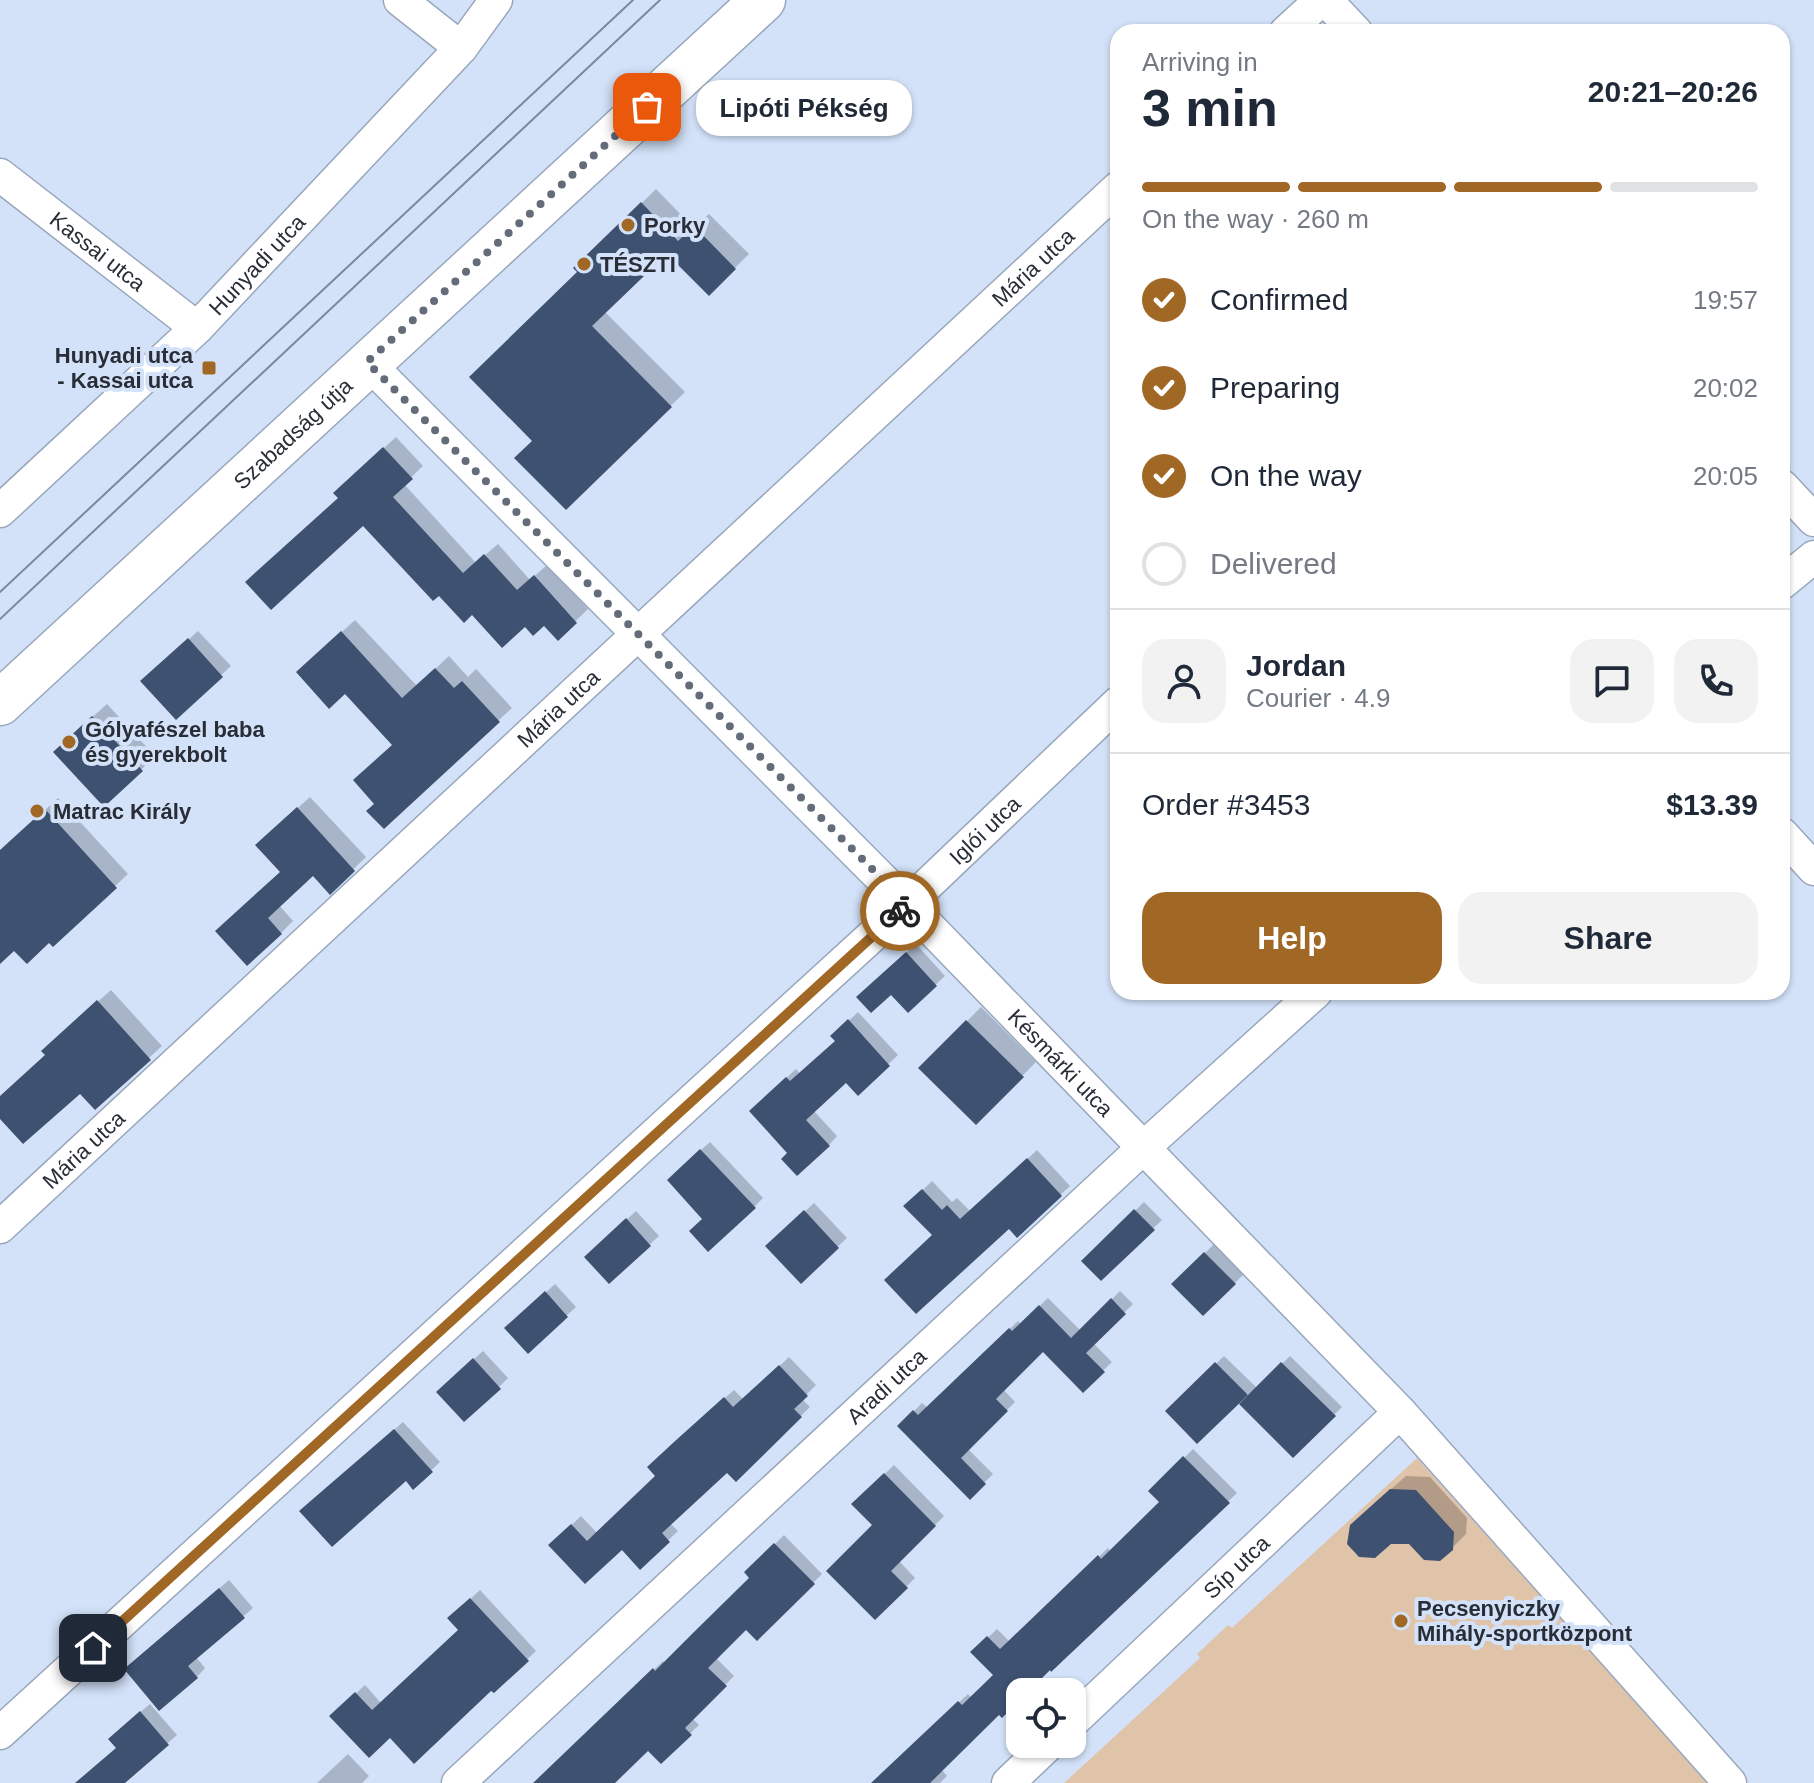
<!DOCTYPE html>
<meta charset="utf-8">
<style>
:root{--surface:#fff;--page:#f2f2f3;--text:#1f2937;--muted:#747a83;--line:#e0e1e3;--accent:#a06725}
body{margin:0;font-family:Arial,sans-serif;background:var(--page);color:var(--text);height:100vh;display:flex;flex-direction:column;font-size:30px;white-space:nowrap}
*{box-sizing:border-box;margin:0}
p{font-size:26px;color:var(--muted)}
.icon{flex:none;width:44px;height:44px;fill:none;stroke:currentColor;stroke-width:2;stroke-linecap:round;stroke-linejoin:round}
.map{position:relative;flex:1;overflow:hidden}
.side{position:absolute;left:1110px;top:24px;width:680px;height:976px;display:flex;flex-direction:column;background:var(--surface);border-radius:24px;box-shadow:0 2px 6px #0004}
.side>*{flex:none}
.controls{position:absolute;left:1006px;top:1678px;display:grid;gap:16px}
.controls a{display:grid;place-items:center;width:80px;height:80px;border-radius:16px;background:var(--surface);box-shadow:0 2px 6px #0004;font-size:40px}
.pin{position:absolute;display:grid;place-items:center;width:68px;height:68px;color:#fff;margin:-34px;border-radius:16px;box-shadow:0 4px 12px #0006}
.courier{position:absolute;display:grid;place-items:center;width:80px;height:80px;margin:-40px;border:6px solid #a06725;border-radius:50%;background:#fff;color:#222;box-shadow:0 2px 10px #0007}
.bubble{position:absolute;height:56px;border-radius:24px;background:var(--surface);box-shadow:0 2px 6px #0004;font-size:26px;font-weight:700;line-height:56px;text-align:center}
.summary em{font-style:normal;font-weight:700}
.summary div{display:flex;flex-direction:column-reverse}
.summary{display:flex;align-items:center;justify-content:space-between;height:136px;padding:0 32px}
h1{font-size:52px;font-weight:700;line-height:60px}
.bar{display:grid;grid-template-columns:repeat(4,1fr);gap:12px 8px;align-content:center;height:96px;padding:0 32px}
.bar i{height:10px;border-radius:6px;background:var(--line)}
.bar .active{background:var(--accent)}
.bar p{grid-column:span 4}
.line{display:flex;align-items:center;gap:20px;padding:0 32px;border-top:2px solid var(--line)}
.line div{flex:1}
.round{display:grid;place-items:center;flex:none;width:84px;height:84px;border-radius:24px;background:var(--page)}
ol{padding:0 32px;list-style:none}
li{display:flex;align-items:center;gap:24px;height:88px}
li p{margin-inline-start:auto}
li .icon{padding:8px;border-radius:50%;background:var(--accent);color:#fff;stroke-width:4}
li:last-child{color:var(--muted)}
li i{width:44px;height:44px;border:4px solid var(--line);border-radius:50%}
.cta{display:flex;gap:16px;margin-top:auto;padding:16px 32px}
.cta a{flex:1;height:92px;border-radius:24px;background:var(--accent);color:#fff;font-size:32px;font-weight:700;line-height:92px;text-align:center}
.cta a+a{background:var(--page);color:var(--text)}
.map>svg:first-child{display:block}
</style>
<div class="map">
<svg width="1814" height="1783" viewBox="0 0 1814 1783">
<rect width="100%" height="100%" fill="#d3e2f9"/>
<polygon fill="#dfc4aa" points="1417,1458 1708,1783 1064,1783 1200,1658 1197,1654 1228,1625 1232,1628"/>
<g fill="#0003">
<polygon points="656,189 694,228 709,214 749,254 709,293 667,251 605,312 685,392 566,507 534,440 580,272 576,268"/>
<polygon points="396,437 423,466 404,484 476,563 498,544 530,580 547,565 588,609 558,638 544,623 525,624 472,612 340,498 348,481"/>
<polygon points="355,620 417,686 449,656 468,677 476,669 512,708 384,826 377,803 394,745 312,659"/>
<polygon points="198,631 231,666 176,717 152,673"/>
<polygon points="107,704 155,756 141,770 69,738"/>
<polygon points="310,797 366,857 330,892 313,873 279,905 293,921 281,933 230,919 282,872 270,833"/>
<polygon points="58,798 128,874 53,944 49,941 15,948 0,961 0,852"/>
<polygon points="916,944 945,976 908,1010 891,992 867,988"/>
<polygon points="111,990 162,1046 95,1107 80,1091 0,1116 0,1097 47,1055 56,1039"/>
<polygon points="981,1007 1036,1062 976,1123 921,1068"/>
<polygon points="858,1012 898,1055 858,1093 846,1080 813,1110 837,1136 829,1145 790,1153 760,1102 796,1069 800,1074 837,1041 833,1036"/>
<polygon points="710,1142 763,1198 754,1207 705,1218 678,1171"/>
<polygon points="1037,1150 1070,1186 1017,1235 1009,1226 934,1235 906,1206 932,1181 952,1202 957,1198 971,1212"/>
<polygon points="1144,1202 1162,1220 1101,1278 1084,1261"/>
<polygon points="814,1203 847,1238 801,1281 768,1246"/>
<polygon points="636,1211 659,1236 609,1281 596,1248"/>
<polygon points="1214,1244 1244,1274 1203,1314 1174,1284"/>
<polygon points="555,1284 576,1307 528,1351 516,1320"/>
<polygon points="1120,1291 1133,1304 1093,1343 1112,1362 1083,1390 1043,1349 1003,1389 1015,1402 968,1449 993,1474 970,1497 899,1426 922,1403 928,1408 1018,1321 1021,1324 1048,1298 1081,1331"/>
<polygon points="483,1351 508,1378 499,1387 448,1383"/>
<polygon points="1224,1356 1257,1388 1290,1356 1342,1407 1293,1455 1247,1393 1197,1441 1168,1411"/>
<polygon points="789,1357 816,1385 802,1399 810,1407 736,1479 727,1470 670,1523 678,1531 640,1567 622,1548 551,1545 581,1516 597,1533 658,1476 686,1433 734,1390 744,1400"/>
<polygon points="403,1422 440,1462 413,1487 406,1479 310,1503"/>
<polygon points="1193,1449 1237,1493 1027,1692 1020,1692 1020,1698 999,1712 941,1769 947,1776 940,1783 885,1783 888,1768 968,1694 972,1698 996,1675 973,1652 997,1629 1010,1642 1108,1548 1111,1552 1162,1502 1151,1491"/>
<polygon points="894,1465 944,1516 899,1561 915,1578 875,1618 875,1525 854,1504"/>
<polygon points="1406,1476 1430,1477 1467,1518 1466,1534 1452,1548 1391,1542 1366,1511"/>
<polygon points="784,1535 822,1574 757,1639 746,1627 716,1658 734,1676 692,1718 699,1725 661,1761 648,1748 613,1783 534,1783 663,1661 665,1663 752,1578 747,1572"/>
<polygon points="229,1580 253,1608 196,1657 205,1668 197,1677 135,1660"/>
<polygon points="480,1590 536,1651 494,1690 492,1688 390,1736 332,1716 365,1685 381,1703 460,1629 450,1618"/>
<polygon points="150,1704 177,1735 122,1783 100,1783 118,1748 119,1730"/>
<polygon points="348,1754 369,1776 362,1783 317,1783"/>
</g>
<g fill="#3e5171">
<polygon points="641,202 678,241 694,226 736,269 709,296 667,254 592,326 672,407 566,510 514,458 532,441 469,377 577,272 573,268"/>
<polygon points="383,447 413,479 393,497 463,573 484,554 517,590 534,575 577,623 558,641 544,626 533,636 525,627 502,648 472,615 464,623 439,596 433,601 363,526 271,610 245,582 338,498 333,493"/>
<polygon points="341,631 402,698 435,668 454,688 462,681 500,722 384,829 366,811 374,804 353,780 392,745 345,694 329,709 296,672"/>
<polygon points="188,638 223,677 176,720 140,681"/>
<polygon points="92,716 143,771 104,807 53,752"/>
<polygon points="297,807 355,871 330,895 313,876 268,918 282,934 247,966 215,931 280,872 255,845"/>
<polygon points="45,809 117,888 53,947 49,943 27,964 14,951 0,964 0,850"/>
<polygon points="906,952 937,986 908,1013 891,995 871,1013 856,997"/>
<polygon points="97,1000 151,1060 95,1110 80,1094 23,1144 0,1119 0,1096 45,1055 41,1051"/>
<polygon points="848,1019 890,1066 858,1096 846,1083 806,1120 830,1146 797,1176 781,1159 787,1153 749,1111 786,1077 790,1081 835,1041 830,1036"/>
<polygon points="966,1020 1024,1077 976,1125 918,1068"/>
<polygon points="700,1149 756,1208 708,1252 689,1231 702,1219 667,1180"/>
<polygon points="1027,1158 1062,1196 1017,1238 1009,1229 916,1314 884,1280 932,1235 903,1206 922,1189 942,1210 947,1205 960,1219"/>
<polygon points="1134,1209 1155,1230 1101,1281 1081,1261"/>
<polygon points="804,1210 839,1248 801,1284 765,1246"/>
<polygon points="626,1218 651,1246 609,1284 584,1257"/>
<polygon points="1204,1252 1236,1284 1203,1316 1171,1284"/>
<polygon points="545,1291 568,1317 528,1354 504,1328"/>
<polygon points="1111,1298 1126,1314 1086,1353 1105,1372 1083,1393 1043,1352 996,1399 1008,1411 961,1458 986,1484 970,1500 897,1426 913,1410 918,1415 1009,1328 1012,1331 1039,1305 1071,1338"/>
<polygon points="473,1358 501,1389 464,1422 436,1392"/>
<polygon points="1215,1362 1248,1395 1197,1444 1165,1411"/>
<polygon points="1281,1362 1336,1416 1293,1458 1239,1404"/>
<polygon points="779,1365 808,1396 794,1409 802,1417 736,1482 727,1473 662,1533 670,1542 640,1570 622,1550 585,1584 548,1545 571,1524 587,1541 655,1476 647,1467 674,1442 724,1397 733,1407"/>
<polygon points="394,1429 433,1472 413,1490 406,1481 332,1547 299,1511"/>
<polygon points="1183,1456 1230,1503 1051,1672 1050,1670 1028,1692 1020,1692 1020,1700 1002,1718 999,1715 930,1783 871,1783 958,1701 962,1705 993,1675 970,1652 987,1636 1000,1649 1098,1555 1101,1559 1159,1502 1148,1491"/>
<polygon points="884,1473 936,1526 891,1571 908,1588 875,1620 826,1571 872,1525 851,1504"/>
<polygon points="1390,1489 1416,1490 1454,1532 1453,1550 1440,1561 1424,1560 1409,1544 1391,1544 1375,1558 1359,1557 1347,1544 1350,1525"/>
<polygon points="774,1543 815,1584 757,1641 746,1630 708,1668 727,1686 685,1728 692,1735 661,1764 648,1751 615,1783 533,1783 653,1668 655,1671 698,1628 749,1578 744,1572"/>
<polygon points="219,1588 245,1618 188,1666 198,1678 159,1711 124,1669"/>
<polygon points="470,1598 529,1661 494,1693 491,1691 414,1764 390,1738 369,1758 329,1716 355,1692 372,1710 458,1630 447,1618"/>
<polygon points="140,1711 169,1745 125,1783 75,1783 116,1748 108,1739"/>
</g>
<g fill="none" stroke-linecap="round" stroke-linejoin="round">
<defs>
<g id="minor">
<polyline points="400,0 461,48"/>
<polyline points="1326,0 1356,32"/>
<polyline points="1286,32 1321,0"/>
<path id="s1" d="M0,175L197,328"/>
<path id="s2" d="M367,362L907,904L1400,1412L1730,1783"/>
<polyline points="1782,486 1814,520"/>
<path id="s3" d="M0,511L197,328L461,48L496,0"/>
<polyline points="1782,583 1814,557"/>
<polyline points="1782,834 1814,869"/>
<path id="s4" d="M0,1227L1118,188"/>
<path id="s5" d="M1072,1722L1400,1412"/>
<path id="s6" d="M0,1733L907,904L1118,703"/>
<path id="s7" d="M458,1783L1142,1149L1316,992"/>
<polyline points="1008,1783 1049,1744"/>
</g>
<g id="primary">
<path id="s8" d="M0,703L763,0"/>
</g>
</defs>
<use href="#minor" stroke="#99a7bc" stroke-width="35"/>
<use href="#primary" stroke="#99a7bc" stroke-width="47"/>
<use href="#minor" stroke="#fff" stroke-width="32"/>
<use href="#primary" stroke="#fff" stroke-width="44"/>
<g stroke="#7d8797" stroke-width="2">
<polyline points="0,592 633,0"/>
<polyline points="0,619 660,0"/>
</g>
</g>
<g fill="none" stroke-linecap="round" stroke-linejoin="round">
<polyline stroke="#646c7a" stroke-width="8" stroke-dasharray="0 14.4" points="647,107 367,362 907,904 900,911"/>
<polyline stroke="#a06725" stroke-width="10" points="93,1648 900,911"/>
</g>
<g fill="#a06725" stroke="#d3e2f9" stroke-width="3">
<circle cx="628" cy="225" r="8"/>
<circle cx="584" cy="264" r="8"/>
<rect x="201" y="360" width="16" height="16" rx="4"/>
<circle cx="69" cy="742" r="8"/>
<circle cx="37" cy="811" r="8"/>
<circle cx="1401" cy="1621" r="8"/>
</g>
<g text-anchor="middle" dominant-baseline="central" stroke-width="8" stroke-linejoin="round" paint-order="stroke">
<g font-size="22" font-weight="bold" fill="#282d36" stroke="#d3e2f9" text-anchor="start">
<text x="644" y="225">Porky</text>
<text x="600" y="264">TÉSZTI</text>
<text x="193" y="355" text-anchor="end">Hunyadi utca<tspan x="193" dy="25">- Kassai utca</tspan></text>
<text x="85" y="729">Gólyafészel baba<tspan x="85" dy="25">és gyerekbolt</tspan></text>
<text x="53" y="811">Matrac Király</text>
<text x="1417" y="1608">Pecsenyiczky<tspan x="1417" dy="25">Mihály-sportközpont</tspan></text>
</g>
<g font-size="22" fill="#282d36" stroke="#d3e2f9">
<text stroke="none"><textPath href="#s1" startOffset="124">Kassai utca</textPath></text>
<text stroke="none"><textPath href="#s3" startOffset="356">Hunyadi utca</textPath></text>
<text stroke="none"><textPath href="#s4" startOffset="1410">Mária utca</textPath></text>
<text stroke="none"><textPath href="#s8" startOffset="398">Szabadság útja</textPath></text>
<text stroke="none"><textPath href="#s4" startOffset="762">Mária utca</textPath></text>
<text stroke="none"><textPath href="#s6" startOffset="1336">Iglói utca</textPath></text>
<text stroke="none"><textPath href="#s2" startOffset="986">Késmárki utca</textPath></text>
<text stroke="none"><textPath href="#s4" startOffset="114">Mária utca</textPath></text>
<text stroke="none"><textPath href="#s7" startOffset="584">Aradi utca</textPath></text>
<text stroke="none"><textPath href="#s5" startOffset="226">Síp utca</textPath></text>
</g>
</g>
</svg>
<div class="controls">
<a><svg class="icon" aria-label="locate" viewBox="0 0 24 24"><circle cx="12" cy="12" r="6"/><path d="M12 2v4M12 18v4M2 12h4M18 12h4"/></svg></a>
</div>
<div class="pin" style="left:647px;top:107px;background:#ea580c"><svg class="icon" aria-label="bag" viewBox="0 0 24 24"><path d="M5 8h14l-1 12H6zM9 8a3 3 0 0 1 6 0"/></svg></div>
<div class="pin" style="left:93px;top:1648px;background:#1f2937"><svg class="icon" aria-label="home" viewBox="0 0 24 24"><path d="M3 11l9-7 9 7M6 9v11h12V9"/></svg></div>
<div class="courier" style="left:900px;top:911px"><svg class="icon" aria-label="bike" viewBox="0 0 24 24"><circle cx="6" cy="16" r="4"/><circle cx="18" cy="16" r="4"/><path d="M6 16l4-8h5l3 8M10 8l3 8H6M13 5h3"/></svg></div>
<div class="bubble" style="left:696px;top:80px;width:216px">Lipóti Pékség</div>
<section class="side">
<div class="summary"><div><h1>3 min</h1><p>Arriving in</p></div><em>20:21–20:26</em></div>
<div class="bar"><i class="active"></i><i class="active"></i><i class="active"></i><i></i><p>On the way · 260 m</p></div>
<ol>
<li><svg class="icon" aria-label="check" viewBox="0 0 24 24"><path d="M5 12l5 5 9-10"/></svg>Confirmed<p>19:57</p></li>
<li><svg class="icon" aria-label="check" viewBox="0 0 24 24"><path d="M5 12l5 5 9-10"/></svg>Preparing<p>20:02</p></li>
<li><svg class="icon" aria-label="check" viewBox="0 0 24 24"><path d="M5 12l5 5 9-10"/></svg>On the way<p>20:05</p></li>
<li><i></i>Delivered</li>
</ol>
<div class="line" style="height:144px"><a class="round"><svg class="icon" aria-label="person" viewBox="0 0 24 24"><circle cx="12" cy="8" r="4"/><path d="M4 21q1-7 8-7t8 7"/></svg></a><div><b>Jordan</b><p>Courier · 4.9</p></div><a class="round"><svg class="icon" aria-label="chat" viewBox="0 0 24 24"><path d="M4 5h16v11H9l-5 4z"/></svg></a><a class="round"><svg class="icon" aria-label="phone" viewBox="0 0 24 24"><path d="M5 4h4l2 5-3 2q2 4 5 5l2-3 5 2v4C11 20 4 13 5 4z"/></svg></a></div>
<div class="line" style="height:104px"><div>Order #3453</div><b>$13.39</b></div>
<div class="cta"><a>Help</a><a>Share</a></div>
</section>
</div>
